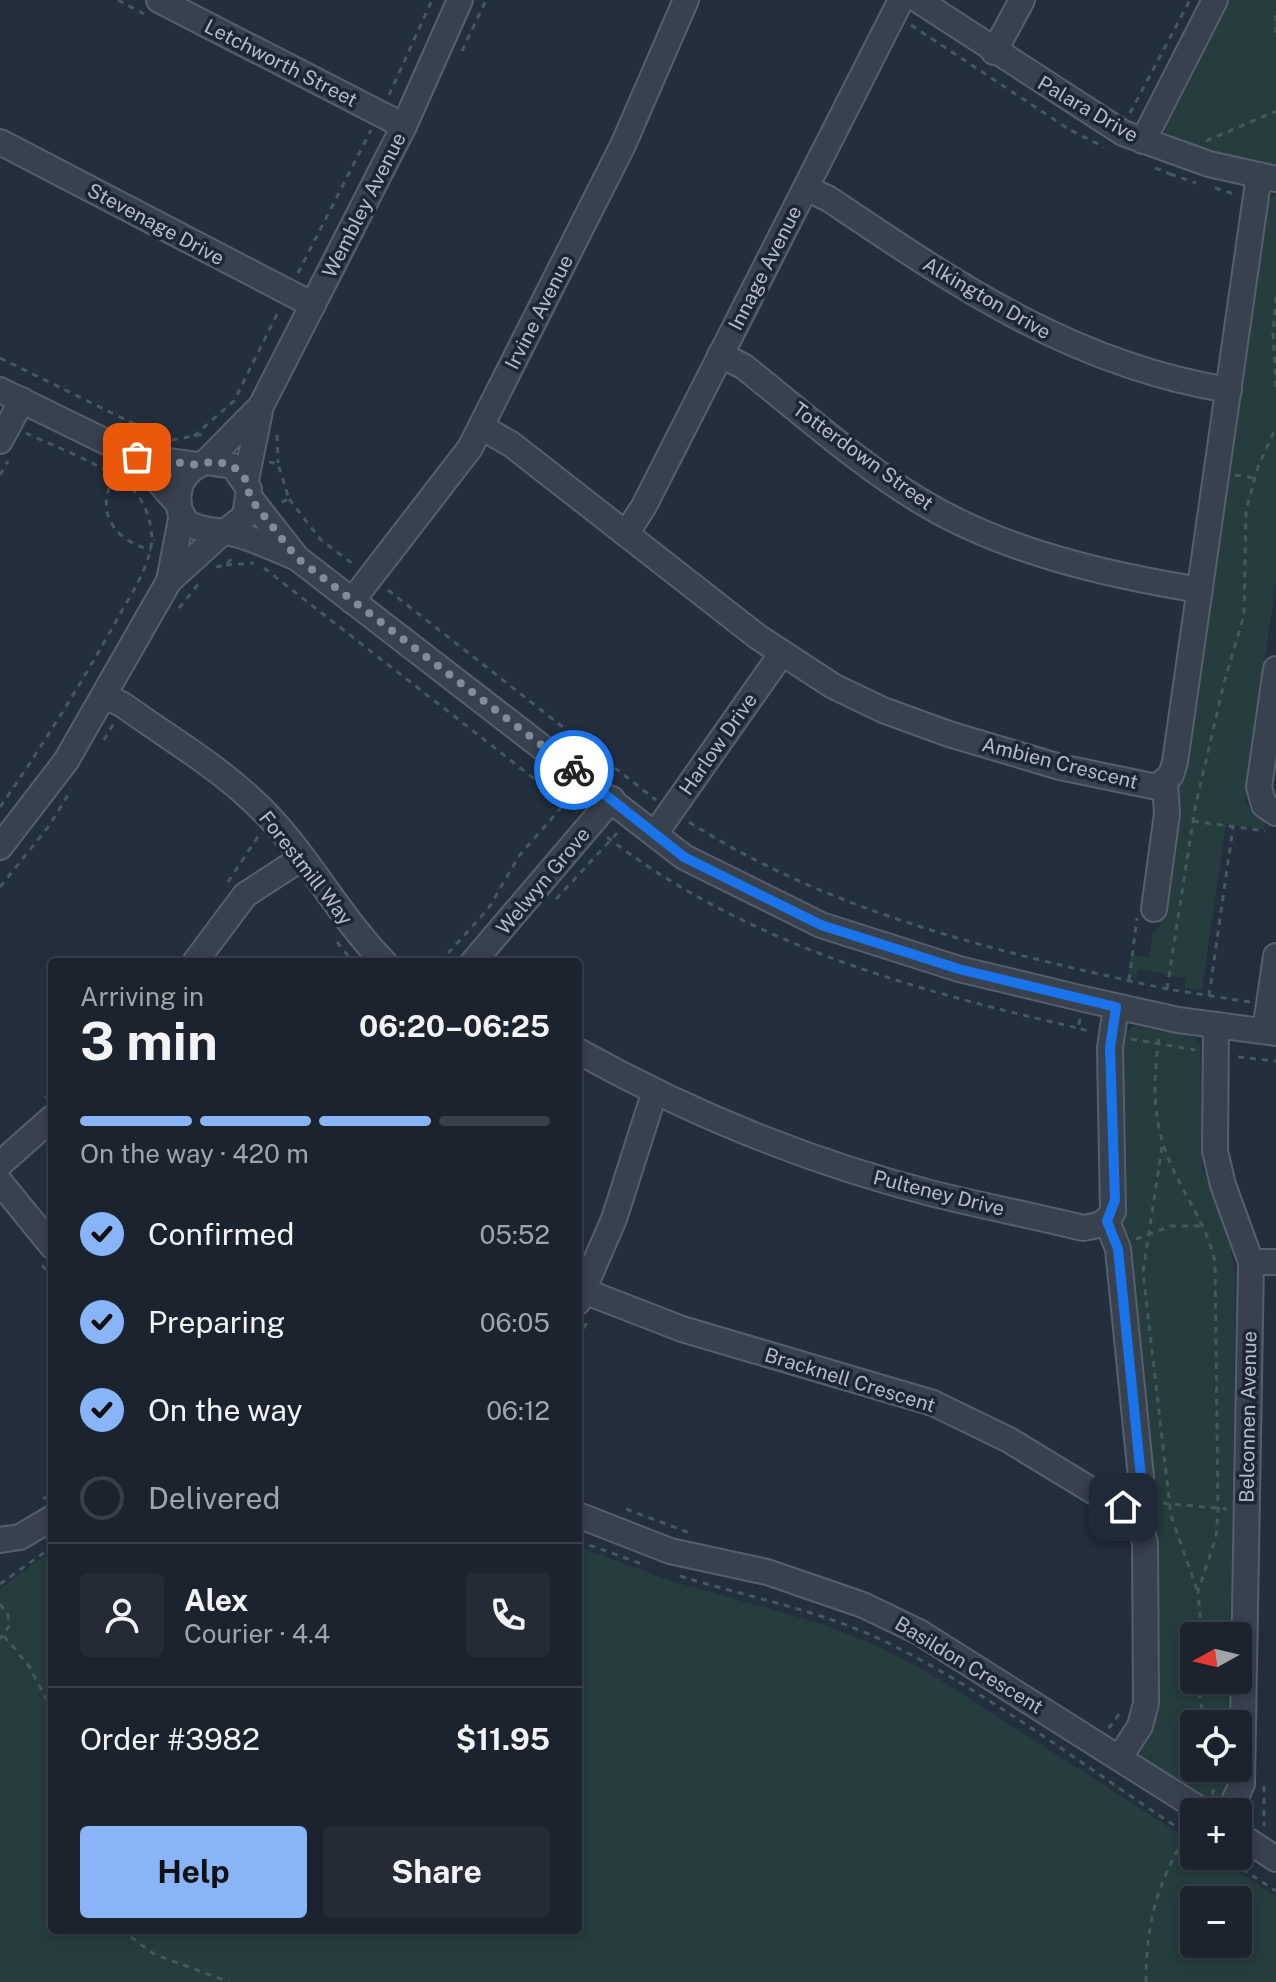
<!DOCTYPE html>
<meta charset="utf-8">
<style>
:root{--surface:#1b232e;--page:#242b36;--text:#f1f3f6;--muted:#a0a4aa;--line:#39404a;--accent:#8ab4f8}
body{margin:0;font-family:"Public Sans",sans-serif;background:var(--page);color:var(--text);height:100vh;display:flex;flex-direction:column;font-size:30px;white-space:nowrap}
*{box-sizing:border-box;margin:0}
p{font-size:26px;color:var(--muted)}
.icon{flex:none;width:44px;height:44px;fill:none;stroke:currentColor;stroke-width:2;stroke-linecap:round;stroke-linejoin:round}
.map{position:relative;flex:1;overflow:hidden}
.sheet{position:absolute;left:48px;top:958px;width:534px;height:976px;display:flex;flex-direction:column;background:var(--surface);border-radius:8px;box-shadow:0 4px 12px #0003,0 0 0 2px var(--line)}
.sheet>*{flex:none}
.needle{width:52px;rotate:262deg}
.fabs{position:absolute;left:1180px;top:1622px;display:grid;gap:16px}
.fabs a{display:grid;place-items:center;width:72px;height:72px;border-radius:8px;background:var(--surface);box-shadow:0 4px 12px #0003,0 0 0 2px var(--line);font-size:40px}
.pin{position:absolute;display:grid;place-items:center;width:68px;height:68px;color:#fff;margin:-34px;border-radius:16px;box-shadow:0 4px 12px #0006}
.courier{position:absolute;display:grid;place-items:center;width:80px;height:80px;margin:-40px;border:6px solid #1a73e8;border-radius:50%;background:#fff;color:#222;box-shadow:0 2px 10px #0007}
.overview em{font-style:normal;font-weight:700}
.overview div{display:flex;flex-direction:column-reverse}
.overview{display:flex;align-items:center;justify-content:space-between;height:136px;padding:0 32px}
h1{font-size:52px;font-weight:700;line-height:60px}
.bar{display:grid;grid-template-columns:repeat(4,1fr);gap:12px 8px;align-content:center;height:96px;padding:0 32px}
.bar i{height:10px;border-radius:6px;background:var(--line)}
.bar .current{background:var(--accent)}
.bar p{grid-column:span 4}
.line{display:flex;align-items:center;gap:20px;padding:0 32px;border-top:2px solid var(--line)}
.line div{flex:1}
.round{display:grid;place-items:center;flex:none;width:84px;height:84px;border-radius:8px;background:var(--page)}
ol{padding:0 32px;list-style:none}
li{display:flex;align-items:center;gap:24px;height:88px}
li p{margin-inline-start:auto}
li .icon{padding:8px;border-radius:50%;background:var(--accent);color:#111;stroke-width:4}
li:last-child{color:var(--muted)}
li i{width:44px;height:44px;border:4px solid var(--line);border-radius:50%}
.button{display:flex;gap:16px;margin-top:auto;padding:16px 32px}
.button a{flex:1;height:92px;border-radius:8px;background:var(--accent);color:#111;font-size:32px;font-weight:700;line-height:92px;text-align:center}
.button a+a{background:var(--page);color:var(--text)}
.map>svg:first-child{display:block}
</style>
<div class="map">
<svg width="1276" height="1982" viewBox="0 0 1276 1982">
<rect width="100%" height="100%" fill="#242f3e"/>
<g fill="#263c3f" fill-rule="evenodd">
<polygon points="1223,0 1276,0 1276,173 1168,143 1164,125"/>
<polygon points="1276,194 1276,581 1245,801 1254,816 1266,821 1264,830 1226,824 1202,990 1185,988 1185,978 1139,969 1136,978 1128,977 1131,955 1149,958 1153,933 1160,926 1167,850 1263,201"/>
<polygon points="1134,1026 1194,1037 1200,1044 1202,1166 1230,1243 1235,1276 1234,1636 1194,1636 1194,1680 1234,1680 1233,1724 1194,1724 1194,1768 1233,1768 1233,1784 1221,1800 1208,1803 1144,1762 1141,1754 1136,1505 1117,1231 1118,1049 1123,1034"/>
<path d="M578,1547L672,1581L819,1623L882,1648L934,1676L1194,1843V1856H1214L1276,1896V1982H0V1588L52,1551V1930H578ZM1194,1900H1238V1944H1194Z"/>
</g>
<g fill="none" stroke-linecap="round" stroke-linejoin="round">
<defs>
<g id="minor">
<polyline points="159,0 404,126"/>
<polyline points="918,0 1123,133 1209,164 1276,179"/>
<polyline points="994,52 1022,0"/>
<polyline points="1143,141 1215,0"/>
<polyline points="0,142 313,305"/>
<path d="M806,188L829,199C957,285 1073,365 1229,390"/>
<path d="M720,355L743,366C801,412 859,464 922,502C1003,551 1107,575 1200,590"/>
<polyline points="0,390 137,457 197,465"/>
<polyline points="481,427 511,444 758,637 833,686 883,710 949,734 1060,767 1157,787 1171,775 1175,762 1259,175"/>
<polyline points="0,441 22,400"/>
<polyline points="137,457 179,505"/>
<polyline points="206,462 260,407"/>
<polyline points="246,480 261,406 404,126 460,0"/>
<polyline points="250,498 297,558"/>
<path d="M226,531L245,516L249,489L233,466L206,462C192,467 181,477 179,492C173,537 214,527 239,535C259,541 278,550 297,558L684,857L821,925L959,969L1084,999L1178,1020L1276,1033"/>
<polyline points="626,534 644,506 901,0"/>
<polyline points="169,581 223,532"/>
<polyline points="352,601 470,448 623,145 686,0"/>
<polyline points="1276,669 1259,787 1264,805 1276,813"/>
<path d="M105,696L123,705C166,736 214,764 252,800C304,847 335,912 384,962"/>
<polyline points="655,834 782,653"/>
<polyline points="0,847 66,761 169,581 182,514"/>
<polyline points="1154,909 1167,814 1165,784"/>
<polyline points="195,962 245,895 302,858"/>
<polyline points="473,962 612,799"/>
<polyline points="1216,1025 1215,1151 1223,1185 1251,1262 1242,1784 1229,1812"/>
<polyline points="1265,1031 1276,956"/>
<path d="M578,1051C691,1114 809,1162 934,1194C983,1206 1034,1216 1083,1228C1097,1226 1105,1224 1113,1212L1110,1048L1116,1007"/>
<polyline points="0,1164 52,1118"/>
<polyline points="0,1182 52,1246"/>
<polyline points="1107,1221 1118,1249 1141,1477 1123,1507"/>
<polyline points="1251,1262 1276,1262"/>
<polyline points="584,1291 682,1329 933,1403 1009,1440 1134,1516 1140,1524 1145,1543 1146,1703 1140,1726 1120,1757"/>
<polyline points="578,1302 614,1219 654,1094"/>
<polyline points="578,1515 670,1551 767,1572 863,1605 919,1632 1204,1812"/>
<polyline points="0,1540 20,1537 52,1518"/>
<polyline points="1238,1834 1276,1859"/>
</g>
</defs>
<use href="#minor" stroke="#565f6c" stroke-width="28"/>
<g stroke="#44595c" stroke-width="3" stroke-dasharray="6 6" stroke-linecap="butt">
<polyline points="118,0 144,14"/>
<polyline points="1276,15 1276,34"/>
<polyline points="911,25 1070,130 1104,147"/>
<polyline points="462,51 486,0"/>
<polyline points="389,95 432,0"/>
<polyline points="1130,113 1190,0"/>
<polyline points="1206,141 1276,111"/>
<polyline points="1155,168 1170,174"/>
<polyline points="1170,174 1196,183"/>
<polyline points="1215,188 1234,194"/>
<polyline points="298,273 371,130"/>
<polyline points="1276,297 1273,334 1276,387"/>
<polyline points="0,358 165,439"/>
<path d="M26,433C55,447 116,469 136,493C147,507 151,522 152,539"/>
<polyline points="277,435 278,463"/>
<polyline points="194,436 234,401 278,312"/>
<polyline points="172,440 204,434"/>
<polyline points="269,462 278,464 289,499 279,503"/>
<polyline points="0,475 8,461"/>
<polyline points="1235,475 1255,478"/>
<path d="M114,477C94,512 115,541 151,550"/>
<polyline points="289,499 321,540 353,564"/>
<polyline points="226,565 254,563"/>
<polyline points="216,567 226,565 235,555"/>
<polyline points="264,568 577,812"/>
<polyline points="388,590 656,800"/>
<polyline points="179,608 199,583"/>
<polyline points="104,740 114,723"/>
<path d="M0,807C42,747 79,687 115,623C129,597 149,570 152,539L155,540"/>
<polyline points="1193,821 1265,831"/>
<path d="M689,822C833,914 1001,953 1167,989L1166,995"/>
<path d="M607,837C744,943 912,990 1078,1028"/>
<polyline points="228,882 259,835"/>
<polyline points="0,887 49,826 71,790"/>
<polyline points="556,899 619,831"/>
<polyline points="337,942 353,962"/>
<polyline points="169,962 176,953"/>
<polyline points="440,962 488,909 519,856 565,803"/>
<polyline points="1129,980 1137,918"/>
<polyline points="1209,996 1233,827"/>
<polyline points="1250,1002 1167,989 1195,808 1224,683 1244,615 1246,510 1258,467 1276,427"/>
<polyline points="1080,1019 1078,1028 1092,1032"/>
<polyline points="1131,1039 1195,1050"/>
<path d="M1159,1039C1154,1074 1152,1108 1163,1143C1175,1185 1206,1219 1215,1262L1218,1511L1216,1537L1198,1592L1202,1636"/>
<polyline points="1238,1057 1276,1061"/>
<polyline points="45,1098 52,1091"/>
<polyline points="1162,1147 1143,1272 1171,1516 1198,1592"/>
<polyline points="1136,1239 1171,1226 1201,1226"/>
<polyline points="42,1265 52,1278"/>
<polyline points="578,1339 587,1322"/>
<polyline points="43,1499 52,1493"/>
<polyline points="1151,1502 1227,1509"/>
<polyline points="626,1509 690,1533"/>
<polyline points="578,1541 642,1564"/>
<path d="M680,1576C747,1597 820,1610 884,1641C993,1694 1092,1773 1194,1838"/>
<polyline points="0,1584 52,1547"/>
<polyline points="0,1604 8,1615 9,1626 0,1639"/>
<polyline points="4,1636 29,1666 52,1710"/>
<polyline points="1199,1680 1200,1702 1208,1724"/>
<polyline points="1108,1726 1110,1727 1122,1710"/>
<polyline points="1264,1786 1264,1826"/>
<polyline points="1212,1795 1220,1768"/>
<polyline points="1222,1856 1276,1891"/>
<polyline points="121,1930 154,1954 229,1982"/>
<path d="M1146,1982C1146,1923 1157,1883 1188,1832"/>
</g>
<use href="#minor" stroke="#38414e" stroke-width="24"/>
</g>
<g fill="none" stroke-linecap="round" stroke-linejoin="round">
<polyline stroke="#828b98" stroke-width="8" stroke-dasharray="0 14.4" points="137,457 197,465 215,461 233,466 246,480 250,498 297,558 574,770"/>
<polyline stroke="#1a73e8" stroke-width="10" points="574,770 684,857 821,925 959,969 1116,1007 1110,1048 1115,1200 1107,1221 1118,1249 1141,1477 1123,1507"/>
</g>
<g text-anchor="middle" dominant-baseline="central" stroke-width="7" stroke-linejoin="round" paint-order="stroke">
<g font-size="20" fill="#b4bcc9" stroke="#1d2633">
<text transform="translate(281 63) rotate(27)">Letchworth Street</text>
<text transform="translate(1088 109) rotate(30)">Palara Drive</text>
<text transform="translate(364 205) rotate(-63)">Wembley Avenue</text>
<text transform="translate(156 224) rotate(28)">Stevenage Drive</text>
<text transform="translate(765 268) rotate(-63)">Innage Avenue</text>
<text transform="translate(987 298) rotate(30)">Alkington Drive</text>
<text transform="translate(539 312) rotate(-63)">Irvine Avenue</text>
<text transform="translate(863 456) rotate(36)">Totterdown Street</text>
<text transform="translate(718 744) rotate(-55)">Harlow Drive</text>
<text transform="translate(1060 763) rotate(14)">Ambien Crescent</text>
<text transform="translate(306 868) rotate(52)">Forestmill Way</text>
<text transform="translate(543 881) rotate(-50)">Welwyn Grove</text>
<text transform="translate(939 1193) rotate(14)">Pulteney Drive</text>
<text transform="translate(850 1380) rotate(17)">Bracknell Crescent</text>
<text transform="translate(1248 1417) rotate(-89)">Belconnen Avenue</text>
<text transform="translate(969 1665) rotate(31)">Basildon Crescent</text>
</g>
</g>
</svg>
<div class="fabs">
<a><svg class="needle" viewBox="-14 -14 28 28"><path d="M0-13l5 13h-10z" fill="#e53935"/><path d="M0 13l5-13h-10z" fill="#a0a4aa"/></svg></a>
<a><svg class="icon" aria-label="locate" viewBox="0 0 24 24"><circle cx="12" cy="12" r="6"/><path d="M12 2v4M12 18v4M2 12h4M18 12h4"/></svg></a>
<a>+</a>
<a>−</a>
</div>
<div class="pin" style="left:137px;top:457px;background:#ea580c"><svg class="icon" aria-label="bag" viewBox="0 0 24 24"><path d="M5 8h14l-1 12H6zM9 8a3 3 0 0 1 6 0"/></svg></div>
<div class="pin" style="left:1123px;top:1507px;background:#1f2937"><svg class="icon" aria-label="home" viewBox="0 0 24 24"><path d="M3 11l9-7 9 7M6 9v11h12V9"/></svg></div>
<div class="courier" style="left:574px;top:770px"><svg class="icon" aria-label="bike" viewBox="0 0 24 24"><circle cx="6" cy="16" r="4"/><circle cx="18" cy="16" r="4"/><path d="M6 16l4-8h5l3 8M10 8l3 8H6M13 5h3"/></svg></div>
<section class="sheet">
<div class="overview"><div><h1>3 min</h1><p>Arriving in</p></div><em>06:20–06:25</em></div>
<div class="bar"><i class="current"></i><i class="current"></i><i class="current"></i><i></i><p>On the way · 420 m</p></div>
<ol>
<li><svg class="icon" aria-label="check" viewBox="0 0 24 24"><path d="M5 12l5 5 9-10"/></svg>Confirmed<p>05:52</p></li>
<li><svg class="icon" aria-label="check" viewBox="0 0 24 24"><path d="M5 12l5 5 9-10"/></svg>Preparing<p>06:05</p></li>
<li><svg class="icon" aria-label="check" viewBox="0 0 24 24"><path d="M5 12l5 5 9-10"/></svg>On the way<p>06:12</p></li>
<li><i></i>Delivered</li>
</ol>
<div class="line" style="height:144px"><a class="round"><svg class="icon" aria-label="person" viewBox="0 0 24 24"><circle cx="12" cy="8" r="4"/><path d="M4 21q1-7 8-7t8 7"/></svg></a><div><b>Alex</b><p>Courier · 4.4</p></div><a class="round"><svg class="icon" aria-label="phone" viewBox="0 0 24 24"><path d="M5 4h4l2 5-3 2q2 4 5 5l2-3 5 2v4C11 20 4 13 5 4z"/></svg></a></div>
<div class="line" style="height:104px"><div>Order #3982</div><b>$11.95</b></div>
<div class="button"><a>Help</a><a>Share</a></div>
</section>
</div>
